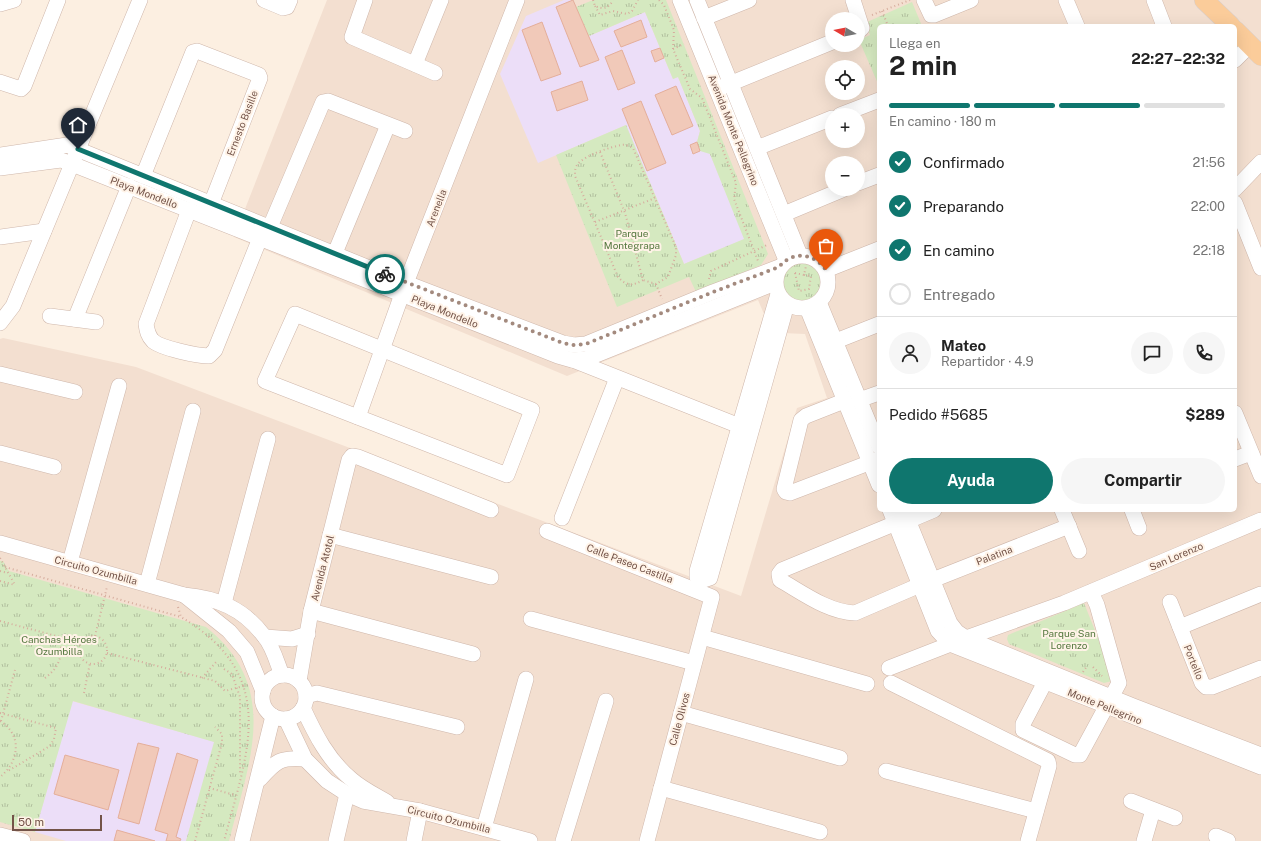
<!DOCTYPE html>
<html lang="es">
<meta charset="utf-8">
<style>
:root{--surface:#fff;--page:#f6f6f6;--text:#222;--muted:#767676;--line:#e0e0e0;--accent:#0f766e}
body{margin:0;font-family:"Public Sans",sans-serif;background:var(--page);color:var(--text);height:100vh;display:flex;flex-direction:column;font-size:15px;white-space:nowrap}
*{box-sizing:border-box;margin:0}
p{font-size:13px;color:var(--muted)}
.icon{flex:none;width:22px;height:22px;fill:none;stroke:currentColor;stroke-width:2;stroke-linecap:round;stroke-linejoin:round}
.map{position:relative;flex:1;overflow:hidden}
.drawer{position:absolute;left:877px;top:24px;width:360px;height:488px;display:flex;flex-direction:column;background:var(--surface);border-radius:6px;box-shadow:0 4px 16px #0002}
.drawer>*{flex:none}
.needle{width:26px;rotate:280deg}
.tools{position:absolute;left:825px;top:12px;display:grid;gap:8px}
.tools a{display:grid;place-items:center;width:40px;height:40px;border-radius:50%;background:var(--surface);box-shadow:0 4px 16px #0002;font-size:20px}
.scale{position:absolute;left:12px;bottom:10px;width:90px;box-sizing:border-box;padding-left:4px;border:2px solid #735348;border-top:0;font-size:11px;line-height:14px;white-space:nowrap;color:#735348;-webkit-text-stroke:3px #fff3e7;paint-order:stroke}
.pin{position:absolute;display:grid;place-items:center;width:34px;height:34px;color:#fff;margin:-41px -17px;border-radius:50% 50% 50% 0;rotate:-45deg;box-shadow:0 0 4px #0007}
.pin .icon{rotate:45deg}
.courier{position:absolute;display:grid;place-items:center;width:40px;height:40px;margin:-20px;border:3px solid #0f766e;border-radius:50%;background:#fff;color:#222;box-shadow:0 1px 5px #0007}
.headline em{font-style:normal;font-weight:700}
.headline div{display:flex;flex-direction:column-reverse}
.headline{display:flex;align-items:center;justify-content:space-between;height:68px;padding:0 12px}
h1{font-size:26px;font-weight:700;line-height:30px}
.bar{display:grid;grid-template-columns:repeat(4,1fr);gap:6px 4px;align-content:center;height:48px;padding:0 12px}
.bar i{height:5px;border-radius:3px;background:var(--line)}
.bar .current{background:var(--accent)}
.bar p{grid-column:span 4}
.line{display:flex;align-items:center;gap:10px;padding:0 12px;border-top:1px solid var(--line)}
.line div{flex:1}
.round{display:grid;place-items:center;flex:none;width:42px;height:42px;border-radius:21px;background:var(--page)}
ol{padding:0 12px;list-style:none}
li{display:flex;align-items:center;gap:12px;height:44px}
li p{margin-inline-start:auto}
li .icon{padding:4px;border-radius:50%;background:var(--accent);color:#fff;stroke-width:4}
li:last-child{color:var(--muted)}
li i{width:22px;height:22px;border:2px solid var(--line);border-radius:50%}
.action{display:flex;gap:8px;margin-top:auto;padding:8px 12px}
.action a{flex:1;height:46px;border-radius:24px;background:var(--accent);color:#fff;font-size:16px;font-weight:700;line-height:46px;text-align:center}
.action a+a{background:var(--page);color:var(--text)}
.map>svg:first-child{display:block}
</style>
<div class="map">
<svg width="1261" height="841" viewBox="0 0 1261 841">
<defs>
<pattern id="park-tufts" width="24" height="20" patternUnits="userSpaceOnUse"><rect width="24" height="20" fill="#d5e9c0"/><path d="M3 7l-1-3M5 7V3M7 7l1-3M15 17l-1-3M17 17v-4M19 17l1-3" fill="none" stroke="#b1bf9e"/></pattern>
</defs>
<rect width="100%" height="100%" fill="#fcefe1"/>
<path fill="#f3dfd0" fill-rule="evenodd" d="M327,0H1261V841H0V339L3,338L136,367L741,596L797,408L827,398L805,334L782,333L767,321L758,300L567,376L234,237ZM832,19H858V45H832ZM879,26H1235V510H879ZM832,67H858V93H832ZM832,115H858V141H832ZM832,163H858V189H832Z"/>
<g fill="#ecdef8">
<polygon points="564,0 573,0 589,36 645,12 673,79 678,77 700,131 697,142 710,154 745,239 684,264 626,125 538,163 500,74 526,16"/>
<polygon points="72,701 215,742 186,841 66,841 35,832"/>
</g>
<g fill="url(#park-tufts)">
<polygon points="593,0 666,0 768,254 761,265 696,292 689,277 617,307 556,155 626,125 684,264 744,239 710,154 700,151 697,142 700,131 678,77 673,79 645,12 589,36 576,7"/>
<polygon points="912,2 922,26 879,26 879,86 859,40 870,35 865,23"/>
<circle cx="801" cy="281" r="21"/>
<path d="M0,561H3L9,571L206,627C282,688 249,762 229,841H186L214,742L73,701L35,832L0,822Z"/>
<polygon points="1084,603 1114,678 1112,681 1104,683 1009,644 1007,639 1008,635"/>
</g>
<g fill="#f1c9b9" stroke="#e4ae9a">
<polygon points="573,0 599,60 580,67 556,7"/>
<polygon points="641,20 647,37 621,47 614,31"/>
<polygon points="542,22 561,74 541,81 522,30"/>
<polygon points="660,48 664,58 655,62 651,51"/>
<polygon points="622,50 635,83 618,90 605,57"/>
<polygon points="582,81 588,100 557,111 551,92"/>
<polygon points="676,86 693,126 672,135 655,95"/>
<polygon points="641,101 666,163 647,171 622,109"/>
<polygon points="697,142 700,151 693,154 690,145"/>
<polygon points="138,743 159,748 139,824 118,818"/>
<polygon points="177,753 198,760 176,837 181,839 180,841 166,841 168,834 155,830"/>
<polygon points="65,755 119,770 108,810 54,794"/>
<polygon points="117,830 155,841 114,841"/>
</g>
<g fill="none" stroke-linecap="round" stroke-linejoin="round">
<defs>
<g id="minor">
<polyline points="264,0 283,8 287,7 290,0"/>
<polyline points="365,0 352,37 435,73"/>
<polyline points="680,0 786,260"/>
<polyline points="697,0 800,255"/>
<polyline points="853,0 862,28 858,32"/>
<polyline points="924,0 931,15 934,15 971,0"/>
<polyline points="1066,0 1077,26"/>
<polyline points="1154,0 1164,26"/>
<polyline points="0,4 14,0"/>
<polyline points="704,18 749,0"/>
<polyline points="1235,60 1250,45"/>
<polyline points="415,64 441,0"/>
<polyline points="0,82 21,89 24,86 58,0"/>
<polyline points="722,87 832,42"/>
<polyline points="840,115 879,100"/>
<polyline points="757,148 832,118"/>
<polyline points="0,155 67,145 406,283 563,343 574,345 586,344 713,292 779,267"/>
<polyline points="0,168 61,160 72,164 558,356 572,360 586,359 775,283"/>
<polyline points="143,176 193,52 197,51 259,75 260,78 211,204"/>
<polyline points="858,183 879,175"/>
<polyline points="1235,189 1261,162"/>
<polyline points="1235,203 1261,268"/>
<path d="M189,210L146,324C147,331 148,336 153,341C161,348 197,356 209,356L215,350L260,238"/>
<polyline points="784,214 844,189"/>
<polyline points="270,227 323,102 328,101 405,131"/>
<polyline points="0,237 44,231"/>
<polyline points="335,253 388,125"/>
<circle cx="802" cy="282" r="26"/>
<polyline points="826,270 879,249"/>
<polyline points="778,294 697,571 697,577 704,580 710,578 787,304"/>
<polyline points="819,302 879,447"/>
<polyline points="807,308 879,485"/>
<polygon points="295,314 532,410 507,475 265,381"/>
<polyline points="50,316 96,322"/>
<polyline points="75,319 129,186"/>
<polyline points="0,323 13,306 140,0"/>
<polyline points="836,341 879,324"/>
<polyline points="573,360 747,429"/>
<polyline points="0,374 75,392"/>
<polyline points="859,400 879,393"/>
<polyline points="844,401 806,416 801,420 784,489 786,492 790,493 879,459"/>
<polyline points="1235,413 1261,476"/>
<polyline points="358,417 406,283 517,0"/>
<polyline points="0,453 54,467"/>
<polyline points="1235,459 1251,453"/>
<polyline points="890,510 938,631 950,644 1261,767"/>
<polyline points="904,510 950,623 957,632 966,638 1133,706 1261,755"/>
<polyline points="1062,510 1079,551"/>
<polyline points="1132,510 1139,528"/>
<polyline points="562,518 617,378"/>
<polyline points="908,521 934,510"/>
<path d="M896,523L782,570L779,574L780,580C803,593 828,612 855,613L920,585L1069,526"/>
<polyline points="547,531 712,597 647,841"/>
<polyline points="330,535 491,577"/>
<path d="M0,543L184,595C217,598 243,608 264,636C273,646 277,663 282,675"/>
<polyline points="70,562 119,386"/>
<polyline points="147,584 193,411"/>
<polyline points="184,595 229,631 247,652 263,691"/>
<polyline points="1170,602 1202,683 1206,687 1212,687 1261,668"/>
<polyline points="224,603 268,439"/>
<polyline points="311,611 473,654"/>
<polyline points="531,619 694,663"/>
<polyline points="1180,627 1261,594"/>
<polyline points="265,637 292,639 308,634"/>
<polyline points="702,637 867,684"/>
<polyline points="889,668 966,638 1064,603 1261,520"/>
<circle cx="284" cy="697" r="22"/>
<polyline points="299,681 311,611 349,460 352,456 358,457 491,510"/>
<polyline points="1045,682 1023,724 1023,730 1075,755 1080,755 1119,683 1097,605 1091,592"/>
<polyline points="891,683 1048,761 1049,766 1028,841"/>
<polyline points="306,696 317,693 457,727"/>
<path d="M303,708C315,734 328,760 351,779C361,788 375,795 387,802"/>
<polyline points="681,713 840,758"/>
<polyline points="286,719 305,759 327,781 347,794 363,801 420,811 530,841"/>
<polyline points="886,771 1036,811"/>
<path d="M260,779C276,761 280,757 305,759"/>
<polyline points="661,788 820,832"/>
<polyline points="1131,801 1175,818"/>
<polyline points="484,828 526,679"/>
<polyline points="0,835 23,841"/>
<polyline points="1216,836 1228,841"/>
<polyline points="242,841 273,716"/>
<polyline points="336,841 347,794"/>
<polyline points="414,841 420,811"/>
<polyline points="563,841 606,701"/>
<polyline points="1144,841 1153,810"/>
</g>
<g id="major">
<polyline points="1204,0 1231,26"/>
<polyline points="1235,30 1261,56"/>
</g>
</defs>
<use href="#minor" stroke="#cfb7ab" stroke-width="16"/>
<use href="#major" stroke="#d8cfcc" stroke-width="20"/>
<g stroke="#d6ac9d" stroke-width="2" stroke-dasharray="1 3" stroke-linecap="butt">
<path d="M593,0L595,6C604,10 609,8 613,0"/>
<polyline points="659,0 664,5 674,30 673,49 690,89 702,98 736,183 734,199 758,261"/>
<polyline points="595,6 600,15 613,11 627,14 632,11 638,0"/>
<polyline points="882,11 888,26"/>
<polyline points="872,15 910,0"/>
<polyline points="673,49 684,44"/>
<path d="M600,152L625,213L643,280L656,284L668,277L676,255V247L633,148C629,146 626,144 621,145C611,147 585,155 578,164C575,167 575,171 575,176L618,277C626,286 633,286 643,280"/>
<polyline points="595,222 655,198"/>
<polyline points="795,273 799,291 809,289 811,276 804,275"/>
<polyline points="795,273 804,275 806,266"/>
<polyline points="709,279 711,271 767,245"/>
<polyline points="656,284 662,299"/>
<polyline points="0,558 15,585"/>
<polyline points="5,567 181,617"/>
<polyline points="0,571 8,573"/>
<polyline points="0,581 15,585"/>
<path d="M178,607L181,617C280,676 248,750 224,841"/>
<polyline points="0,621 75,641 80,645"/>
<polyline points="95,636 107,587"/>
<circle cx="93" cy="650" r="14"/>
<polyline points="107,653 215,681 225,691 247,685"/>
<polyline points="1093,667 1102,676"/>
<polyline points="224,669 232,674 240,697 240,775"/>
<polyline points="1083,672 1087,666"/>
<path d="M45,678C60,667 63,655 60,637"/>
<polyline points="202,678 217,661"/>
<polyline points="84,693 90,663"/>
<polyline points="0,713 56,728 54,739 50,746 8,771"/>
<path d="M0,721C23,735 19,762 0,777"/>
<polyline points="1,721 15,670"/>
<polyline points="209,788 235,795"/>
<polyline points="195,841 222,743 222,734 215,727"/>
</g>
<use href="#minor" stroke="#fff" stroke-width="15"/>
<use href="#major" stroke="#fbcc9a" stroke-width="19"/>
</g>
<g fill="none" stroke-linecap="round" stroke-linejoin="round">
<path stroke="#a38a7e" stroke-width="4" stroke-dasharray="0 7.2" d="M385,274L563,343L574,345L586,344L713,292L779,267C793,250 814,253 826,270"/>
<polyline stroke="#0f766e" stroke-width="5" points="78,149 385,274"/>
</g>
<g text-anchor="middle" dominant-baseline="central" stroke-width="4" stroke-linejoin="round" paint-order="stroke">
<g font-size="10" fill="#735348" stroke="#fff3e7">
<text transform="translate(242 123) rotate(-69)">Ernesto Basille</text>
<text transform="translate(734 130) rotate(68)">Avenida Monte Pellegrino</text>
<text transform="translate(144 192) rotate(21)">Playa Mondello</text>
<text transform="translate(436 208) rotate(-69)">Arenella</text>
<text transform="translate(445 311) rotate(22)">Playa Mondello</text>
<text transform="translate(994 555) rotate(-21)">Palatina</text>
<text transform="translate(1176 556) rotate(-23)">San Lorenzo</text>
<text transform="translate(630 563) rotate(21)">Calle Paseo Castilla</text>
<text transform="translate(322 568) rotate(-76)">Avenida Atotol</text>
<text transform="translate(96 570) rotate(15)">Circuito Ozumbilla</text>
<text transform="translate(1194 662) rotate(68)">Portello</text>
<text transform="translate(1105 706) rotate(22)">Monte Pellegrino</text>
<text transform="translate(679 719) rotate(-75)">Calle Olivos</text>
<text transform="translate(449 819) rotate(14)">Circuito Ozumbilla</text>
</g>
<g font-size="10" fill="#577941" stroke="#fff3e7">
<text x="632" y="233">Parque<tspan x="632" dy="12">Montegrapa</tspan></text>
<text x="1069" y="633">Parque San<tspan x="1069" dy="12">Lorenzo</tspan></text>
<text x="59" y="639">Canchas Héroes<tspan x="59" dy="12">Ozumbilla</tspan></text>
</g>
</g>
</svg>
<div class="tools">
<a><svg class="needle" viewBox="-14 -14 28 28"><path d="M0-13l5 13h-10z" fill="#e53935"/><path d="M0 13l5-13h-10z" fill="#767676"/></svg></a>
<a><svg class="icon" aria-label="locate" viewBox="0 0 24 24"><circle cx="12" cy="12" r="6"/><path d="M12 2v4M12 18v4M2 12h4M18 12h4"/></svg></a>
<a>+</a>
<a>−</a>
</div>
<div class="scale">50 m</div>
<div class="pin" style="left:826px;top:270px;background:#ea580c"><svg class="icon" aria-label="bag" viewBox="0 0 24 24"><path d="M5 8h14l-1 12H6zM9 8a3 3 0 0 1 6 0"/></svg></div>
<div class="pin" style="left:78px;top:149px;background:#1f2937"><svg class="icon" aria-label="home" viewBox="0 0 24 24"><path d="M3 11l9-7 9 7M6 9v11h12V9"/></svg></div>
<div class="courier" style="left:385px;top:274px"><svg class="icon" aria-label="bike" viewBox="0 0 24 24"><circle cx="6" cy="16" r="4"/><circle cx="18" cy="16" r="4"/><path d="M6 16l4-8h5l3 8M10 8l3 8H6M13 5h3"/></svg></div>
<section class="drawer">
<div class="headline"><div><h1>2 min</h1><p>Llega en</p></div><em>22:27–22:32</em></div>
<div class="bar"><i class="current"></i><i class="current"></i><i class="current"></i><i></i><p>En camino · 180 m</p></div>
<ol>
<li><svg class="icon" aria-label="check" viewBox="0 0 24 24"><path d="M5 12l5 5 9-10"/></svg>Confirmado<p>21:56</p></li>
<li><svg class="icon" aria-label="check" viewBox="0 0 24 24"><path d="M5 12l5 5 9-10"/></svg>Preparando<p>22:00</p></li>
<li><svg class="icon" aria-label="check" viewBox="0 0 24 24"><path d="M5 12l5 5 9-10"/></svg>En camino<p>22:18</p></li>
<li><i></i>Entregado</li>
</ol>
<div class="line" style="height:72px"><a class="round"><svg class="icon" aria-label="person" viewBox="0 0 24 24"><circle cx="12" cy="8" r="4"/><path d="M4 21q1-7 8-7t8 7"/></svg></a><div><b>Mateo</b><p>Repartidor · 4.9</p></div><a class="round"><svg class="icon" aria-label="chat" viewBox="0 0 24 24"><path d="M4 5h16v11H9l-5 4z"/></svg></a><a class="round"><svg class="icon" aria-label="phone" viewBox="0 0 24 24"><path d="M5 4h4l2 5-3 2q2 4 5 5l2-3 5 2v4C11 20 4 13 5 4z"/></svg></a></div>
<div class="line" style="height:52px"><div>Pedido #5685</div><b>$289</b></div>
<div class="action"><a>Ayuda</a><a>Compartir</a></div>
</section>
</div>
